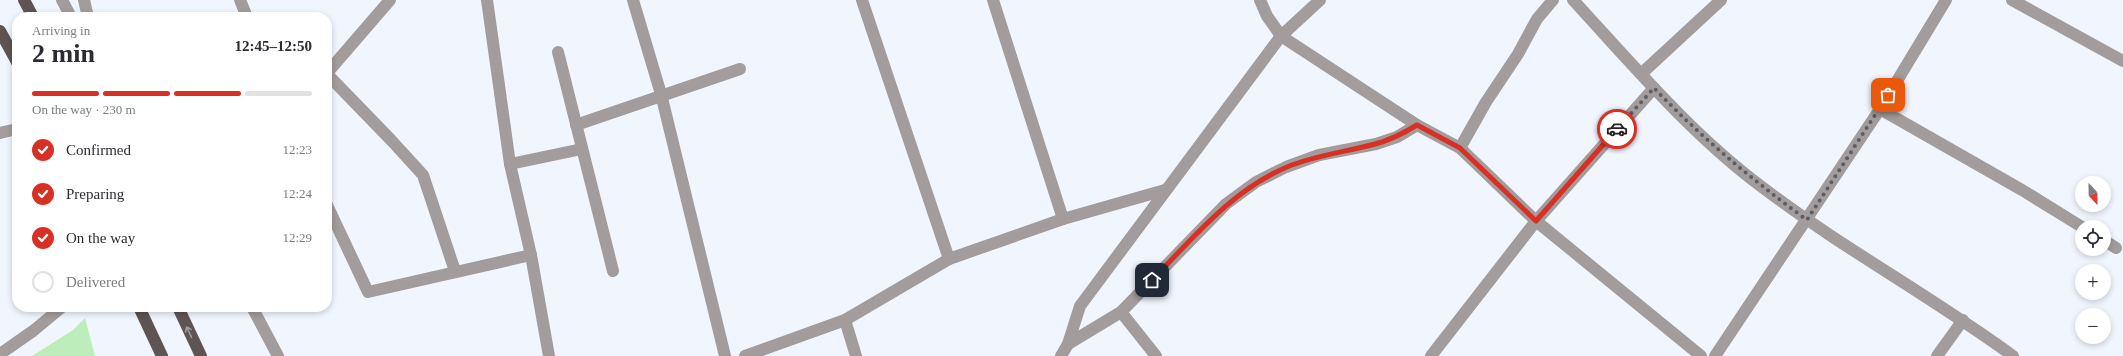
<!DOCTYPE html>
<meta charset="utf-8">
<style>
:root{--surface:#fff;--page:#f7f7f7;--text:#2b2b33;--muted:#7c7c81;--line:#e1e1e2;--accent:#d93025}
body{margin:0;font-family:Georgia,serif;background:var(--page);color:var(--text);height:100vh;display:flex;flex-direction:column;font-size:15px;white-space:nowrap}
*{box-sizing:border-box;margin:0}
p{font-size:13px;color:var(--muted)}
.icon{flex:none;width:22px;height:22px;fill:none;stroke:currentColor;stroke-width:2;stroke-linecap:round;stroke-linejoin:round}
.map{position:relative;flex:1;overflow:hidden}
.details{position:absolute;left:12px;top:12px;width:320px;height:300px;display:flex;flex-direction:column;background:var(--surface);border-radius:16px;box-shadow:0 2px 6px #0003}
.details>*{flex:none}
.needle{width:26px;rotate:158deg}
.buttons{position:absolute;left:2075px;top:176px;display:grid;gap:8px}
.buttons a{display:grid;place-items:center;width:36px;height:36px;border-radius:50%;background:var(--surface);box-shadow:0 2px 6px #0003;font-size:20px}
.pin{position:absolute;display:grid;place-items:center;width:34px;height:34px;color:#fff;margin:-17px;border-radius:8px;box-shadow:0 2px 6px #0006}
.courier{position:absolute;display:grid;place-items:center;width:40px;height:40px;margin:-20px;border:3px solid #d93025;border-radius:50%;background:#fff;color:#222;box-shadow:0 1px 5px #0007}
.summary em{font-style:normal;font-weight:700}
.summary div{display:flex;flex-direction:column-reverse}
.summary{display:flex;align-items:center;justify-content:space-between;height:68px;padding:0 20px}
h1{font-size:26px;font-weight:700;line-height:30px}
.bar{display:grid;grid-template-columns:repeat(4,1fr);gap:6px 4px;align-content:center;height:48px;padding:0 20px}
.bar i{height:5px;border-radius:3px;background:var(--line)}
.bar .active{background:var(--accent)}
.bar p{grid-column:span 4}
ol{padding:0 20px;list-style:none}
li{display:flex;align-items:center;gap:12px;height:44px}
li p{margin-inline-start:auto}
li .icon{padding:4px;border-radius:50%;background:var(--accent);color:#fff;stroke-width:4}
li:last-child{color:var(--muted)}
li i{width:22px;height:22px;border:2px solid var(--line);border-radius:50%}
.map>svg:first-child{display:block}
</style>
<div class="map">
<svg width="2123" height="356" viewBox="0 0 2123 356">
<rect width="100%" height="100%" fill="#f1f5fe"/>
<polygon fill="#bdedba" points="85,318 95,356 32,356 73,330"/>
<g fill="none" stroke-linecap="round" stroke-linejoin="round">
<g stroke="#a29c9c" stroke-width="12">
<polyline points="62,0 71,17"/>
<polyline points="84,0 88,17"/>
<polyline points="240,0 247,17"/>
<polyline points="487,0 510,164 531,255 549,356"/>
<polyline points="633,0 661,94 725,356"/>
<polyline points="862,0 949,259"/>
<polyline points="993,0 1063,219"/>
<polyline points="1260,0 1267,16 1281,36 1417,125 1460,148 1536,221 1701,356"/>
<path d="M1573,0C1633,65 1691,134 1762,187C1842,248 1931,296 2013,356"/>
<polyline points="2012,0 2123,61"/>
<polyline points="558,52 613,271"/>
<polyline points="327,73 390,0"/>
<polyline points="327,74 391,140 423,175 455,271"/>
<polyline points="1641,74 1721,0"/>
<polyline points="1880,109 2022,190 2082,227"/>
<polyline points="576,125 740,69"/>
<polyline points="0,133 17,129"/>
<polyline points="1460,148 1486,102 1518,54 1537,19 1553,0"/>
<polyline points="510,164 582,149"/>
<polyline points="327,205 368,292 531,255"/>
<polyline points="2104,240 2116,248"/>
<polyline points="252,307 278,356"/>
<polyline points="1121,312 1156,356"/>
<polyline points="845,320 856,356"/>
<polyline points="1068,344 1121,312 1226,204 1256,182 1286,167 1319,155 1376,144 1397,137 1417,125"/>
<polyline points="0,354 33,331 62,307"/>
<polyline points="745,356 845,320 949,259 1063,219 1165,190"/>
<polyline points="1061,356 1068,344 1080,306 1281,36 1320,0"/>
<polyline points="1431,356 1536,221 1654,88"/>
<polyline points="1715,356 1880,109 1946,0"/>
<polyline points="1937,356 1963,320"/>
</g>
<g stroke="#5d5453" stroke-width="12">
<polyline points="24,0 33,17"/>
<polyline points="0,31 17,62"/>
<polyline points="139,307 162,356"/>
<polyline points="178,307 201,356"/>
</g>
</g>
<defs><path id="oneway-shaft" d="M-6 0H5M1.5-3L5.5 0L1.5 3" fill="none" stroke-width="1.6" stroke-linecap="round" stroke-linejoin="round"/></defs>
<use stroke="#a09ca0" href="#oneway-shaft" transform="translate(189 332) rotate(-115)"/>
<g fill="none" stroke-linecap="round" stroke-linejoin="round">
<path stroke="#5c5e63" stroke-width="4" stroke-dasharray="0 7.2" d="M1617,129L1654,88C1702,138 1751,179 1807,220L1888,95"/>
<path stroke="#d93025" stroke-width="5" d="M1152,280C1193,238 1232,190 1287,167C1315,155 1346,152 1375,144C1391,140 1404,133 1417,125L1460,148L1536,221L1617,129"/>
</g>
</svg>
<div class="buttons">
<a><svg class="needle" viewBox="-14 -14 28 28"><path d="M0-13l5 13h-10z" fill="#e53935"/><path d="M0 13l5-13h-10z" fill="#7c7c81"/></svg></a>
<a><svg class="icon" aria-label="locate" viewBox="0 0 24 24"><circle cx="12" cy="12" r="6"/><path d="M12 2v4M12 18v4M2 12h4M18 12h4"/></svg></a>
<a>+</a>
<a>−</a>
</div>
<div class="pin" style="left:1888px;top:95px;background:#ea580c"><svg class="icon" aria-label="bag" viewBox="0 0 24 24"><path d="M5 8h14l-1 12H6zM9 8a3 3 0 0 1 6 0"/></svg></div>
<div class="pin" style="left:1152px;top:280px;background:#1f2937"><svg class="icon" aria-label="home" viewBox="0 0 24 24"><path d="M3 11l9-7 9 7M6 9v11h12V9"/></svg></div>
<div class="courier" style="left:1617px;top:129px"><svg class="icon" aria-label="car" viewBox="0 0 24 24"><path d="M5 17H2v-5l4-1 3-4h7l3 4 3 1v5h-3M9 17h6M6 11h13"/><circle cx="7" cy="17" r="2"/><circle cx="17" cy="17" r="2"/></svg></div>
<section class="details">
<div class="summary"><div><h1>2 min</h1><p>Arriving in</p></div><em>12:45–12:50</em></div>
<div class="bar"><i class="active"></i><i class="active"></i><i class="active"></i><i></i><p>On the way · 230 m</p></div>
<ol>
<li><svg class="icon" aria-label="check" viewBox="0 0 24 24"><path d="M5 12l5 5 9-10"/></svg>Confirmed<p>12:23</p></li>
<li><svg class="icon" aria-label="check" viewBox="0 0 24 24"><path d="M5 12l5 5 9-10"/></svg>Preparing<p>12:24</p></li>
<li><svg class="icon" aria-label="check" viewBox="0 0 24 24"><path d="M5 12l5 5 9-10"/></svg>On the way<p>12:29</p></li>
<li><i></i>Delivered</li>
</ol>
</section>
</div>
